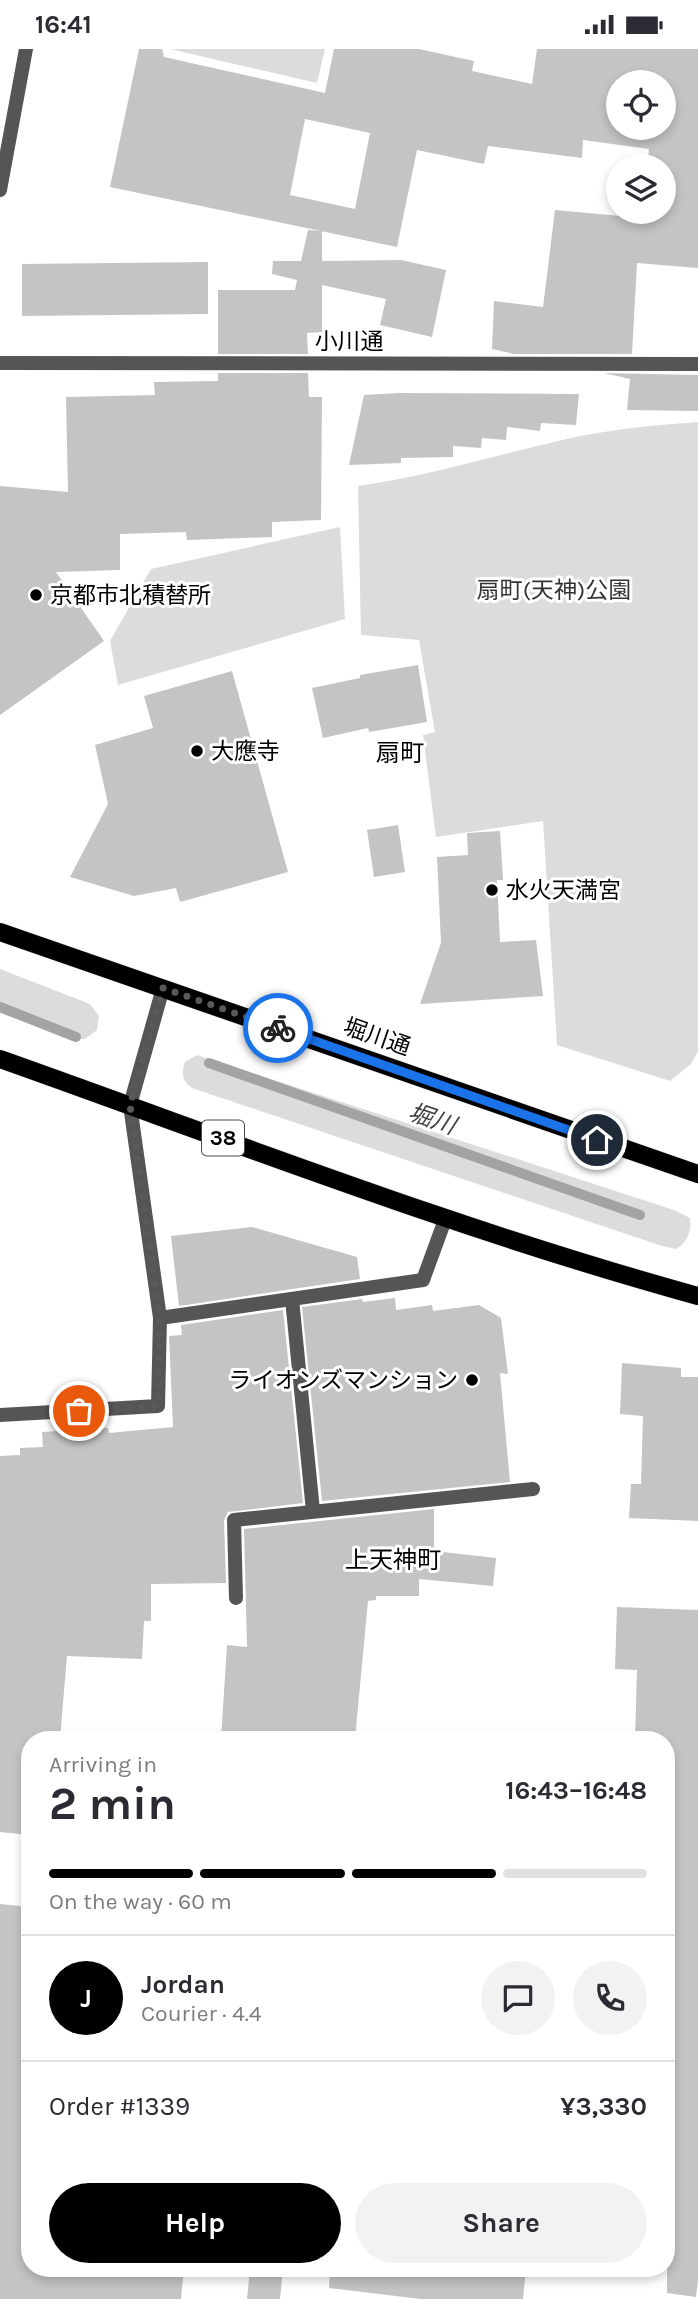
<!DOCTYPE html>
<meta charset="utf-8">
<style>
:root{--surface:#fff;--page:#f2f2f3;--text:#2b2b33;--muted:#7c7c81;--line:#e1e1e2;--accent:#000}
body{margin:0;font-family:Karla,"Noto Sans JP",sans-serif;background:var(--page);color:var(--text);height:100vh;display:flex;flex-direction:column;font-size:26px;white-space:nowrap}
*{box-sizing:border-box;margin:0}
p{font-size:23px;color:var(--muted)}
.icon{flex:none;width:38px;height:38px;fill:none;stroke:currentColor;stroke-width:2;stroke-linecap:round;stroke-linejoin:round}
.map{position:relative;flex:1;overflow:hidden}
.sheet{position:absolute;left:21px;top:1682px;width:654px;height:546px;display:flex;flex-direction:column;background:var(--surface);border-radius:28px;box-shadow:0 4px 10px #0003}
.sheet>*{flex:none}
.tools{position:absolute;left:606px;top:21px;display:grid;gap:14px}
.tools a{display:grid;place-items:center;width:70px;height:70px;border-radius:50%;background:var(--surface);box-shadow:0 4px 10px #0003;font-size:35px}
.pin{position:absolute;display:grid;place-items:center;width:60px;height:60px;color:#fff;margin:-30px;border:4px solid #fff;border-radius:50%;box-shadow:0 2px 7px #0007}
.courier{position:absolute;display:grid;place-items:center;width:70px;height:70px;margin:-35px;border:5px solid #1a73e8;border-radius:50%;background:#fff;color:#222;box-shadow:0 2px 9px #0007}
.head em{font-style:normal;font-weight:700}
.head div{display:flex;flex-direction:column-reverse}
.head{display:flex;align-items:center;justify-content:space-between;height:119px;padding:0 28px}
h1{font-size:46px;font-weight:700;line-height:52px}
.bar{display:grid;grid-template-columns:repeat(4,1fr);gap:10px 7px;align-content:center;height:84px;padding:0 28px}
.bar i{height:9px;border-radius:5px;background:var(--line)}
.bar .current{background:var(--accent)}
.bar p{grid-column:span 4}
.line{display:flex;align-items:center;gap:18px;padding:0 28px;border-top:2px solid var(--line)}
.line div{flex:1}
.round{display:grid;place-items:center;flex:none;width:74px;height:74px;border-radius:37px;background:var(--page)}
.button{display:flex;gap:14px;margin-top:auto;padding:14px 28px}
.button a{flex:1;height:80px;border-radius:42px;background:var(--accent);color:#fff;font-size:28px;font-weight:700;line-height:80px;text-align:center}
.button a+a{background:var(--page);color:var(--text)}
.status{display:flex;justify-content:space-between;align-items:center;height:49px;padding:0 35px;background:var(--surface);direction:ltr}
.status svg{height:19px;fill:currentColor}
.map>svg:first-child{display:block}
</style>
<div class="status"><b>16:41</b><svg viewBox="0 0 49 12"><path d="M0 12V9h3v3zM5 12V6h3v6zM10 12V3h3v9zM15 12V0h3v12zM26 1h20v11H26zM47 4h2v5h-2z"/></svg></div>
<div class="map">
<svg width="698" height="2250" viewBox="0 0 698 2250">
<rect width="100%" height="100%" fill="#fff"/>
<g fill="#dcdcdc">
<polygon points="170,0 325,0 317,34"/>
<path d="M698,373V1002L691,1015L670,1032L557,996L543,772L436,788L423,686L435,683L419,591L361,586L358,437C430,427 500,405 571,389C613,380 655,376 698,373Z"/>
<polygon points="340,478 345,570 118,636 110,592 151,520"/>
<polygon points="0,920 90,955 99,967 97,981 85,990 69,989 0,964"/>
<path d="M197,1006L674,1161L690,1169C692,1182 687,1194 676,1200L662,1197L192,1039C182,1033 181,1023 185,1013Z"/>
</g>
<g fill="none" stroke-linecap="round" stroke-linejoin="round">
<g stroke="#a3a3a3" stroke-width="10">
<polyline points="0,958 76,988"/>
<polyline points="209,1014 640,1166"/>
</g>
</g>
<g fill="#c4c4c4" fill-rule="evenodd">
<path d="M139,0H162L164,8L325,44L334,0H419L474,12L472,22L532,35L537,0H698V219L637,214L632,305H514L492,300L494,252L543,258L555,161L642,169V163H663V117H647L649,100L583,91L582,109L488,97L484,115L417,101L397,198L110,138ZM618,33H663V79H618ZM305,70L370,84L355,160L290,146Z"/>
<polygon points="308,181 322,182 322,212 401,211 446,221 432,288 380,276 386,250 322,236 322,283 307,284 308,305 218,305 218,241 295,241 297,231 272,225 273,212 301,212"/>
<polygon points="208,213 208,265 22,267 22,215"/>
<polygon points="218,324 308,324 309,348 322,348 321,471 272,473 272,488 187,491 186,483 120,485 120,521 56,523 104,592 0,666 0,437 68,443 66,348 155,346 154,333 218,332"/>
<polygon points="604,324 698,326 698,362 627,361 630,330"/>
<polygon points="399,344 579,345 576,376 541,374 540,382 507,378 506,391 482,389 481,399 453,397 453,408 401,409 401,414 349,416 364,346"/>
<polygon points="418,616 427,673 369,683 368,679 323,689 312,639 360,629 360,626"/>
<polygon points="232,622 288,823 180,853 176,839 134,847 70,828 108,755 95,696 153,679 144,647"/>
<polygon points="398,776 405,823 374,828 367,781"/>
<polygon points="500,782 503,831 497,831 500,893 536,891 543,947 420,955 441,894 437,808 468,806 467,784"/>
<polygon points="252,1178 357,1208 360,1230 179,1257 171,1187"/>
<polygon points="395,1249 396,1261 432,1256 433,1262 479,1256 501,1269 508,1325 500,1324 510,1433 322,1452 302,1258 362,1250 363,1253"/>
<polygon points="283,1261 303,1454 228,1463 224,1471 226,1534 151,1535 151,1572 144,1572 142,1610 67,1607 60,1690 30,1690 30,1786 0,1783 0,1407 20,1406 20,1399 43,1398 42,1383 108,1379 109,1384 173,1378 169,1287 182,1286 181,1276"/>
<polygon points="622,1314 681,1319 681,1328 698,1328 698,1472 629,1469 631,1435 641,1435 643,1367 620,1365"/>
<polygon points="434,1460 434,1502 496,1509 493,1537 419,1530 419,1547 376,1547 376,1551 368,1552 355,1690 221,1690 227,1596 247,1598 244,1480"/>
<polygon points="617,1558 698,1561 698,2231 696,2248 667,2244 667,1690 635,1690 637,1621 615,1620"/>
<polygon points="0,1855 30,1858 30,2049 21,2129 30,2130 30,2219 184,2219 181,2250 0,2250"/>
<polygon points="250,2219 283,2219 280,2250 247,2250"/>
<polygon points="330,2219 526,2219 523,2250 421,2250 329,2239"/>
</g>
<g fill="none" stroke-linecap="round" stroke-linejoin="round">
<defs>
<g id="primary">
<polyline points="0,883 698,1125"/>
<path d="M0,1010C231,1092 461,1182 698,1247"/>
</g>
</defs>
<use href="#primary" stroke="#dbdbdb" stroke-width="19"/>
<g stroke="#555" stroke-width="14">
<polyline points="292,1250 313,1462"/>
<polyline points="160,1269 423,1231 446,1168"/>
<polyline points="236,1549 234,1471 533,1440"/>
</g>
<g stroke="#555" stroke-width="14">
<polyline points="0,141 26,0"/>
<polyline points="0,314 698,315"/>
<polyline points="0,1366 158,1357 160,1269 130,1056 163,939"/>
</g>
<use href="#primary" stroke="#000" stroke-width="18"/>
</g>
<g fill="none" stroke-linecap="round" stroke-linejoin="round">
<polyline stroke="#595959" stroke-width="7" stroke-dasharray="0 12.6" points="79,1362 158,1357 160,1269 130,1056 163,939 278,979"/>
<polyline stroke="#1a73e8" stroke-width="9" points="278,979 597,1091"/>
</g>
<g fill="#000" stroke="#fff" stroke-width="2.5">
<circle cx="36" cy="546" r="7"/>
<circle cx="197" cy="702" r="7"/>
<circle cx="492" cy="841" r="7"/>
<circle cx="472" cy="1331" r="7"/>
</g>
<g text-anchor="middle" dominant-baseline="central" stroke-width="6" stroke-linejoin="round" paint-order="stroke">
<rect fill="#fff" stroke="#4c4c4c" stroke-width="2" x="202" y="1071.5" width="42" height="35" rx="5"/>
<g font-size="21" font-weight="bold" fill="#000">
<text x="223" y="1089">38</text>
</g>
<g font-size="23" fill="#000" stroke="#fff">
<text x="349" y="292">小川通</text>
<text transform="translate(377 988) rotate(19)">堀川通</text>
</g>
<g font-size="23" fill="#333" stroke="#fff">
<text x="554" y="541">扇町(天神)公園</text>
</g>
<g font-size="23" fill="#000" stroke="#fff" text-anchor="start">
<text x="50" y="546">京都市北積替所</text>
<text x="211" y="702">大應寺</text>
<text x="506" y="841">水火天満宮</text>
<text x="458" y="1331" text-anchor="end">ライオンズマンション</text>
</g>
<g font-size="24" fill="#000" stroke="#fff">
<text x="400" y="704">扇町</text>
<text x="393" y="1511">上天神町</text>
</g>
<g font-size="24" font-style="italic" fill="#444" stroke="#fff">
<text transform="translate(432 1070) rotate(19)">堀川</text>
</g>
</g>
</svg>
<div class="tools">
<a><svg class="icon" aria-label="locate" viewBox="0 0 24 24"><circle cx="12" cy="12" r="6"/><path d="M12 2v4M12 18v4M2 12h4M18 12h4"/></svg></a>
<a><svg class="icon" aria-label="layers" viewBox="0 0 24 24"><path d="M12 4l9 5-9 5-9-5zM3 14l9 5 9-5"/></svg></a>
</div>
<div class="pin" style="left:79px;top:1362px;background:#ea580c"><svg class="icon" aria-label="bag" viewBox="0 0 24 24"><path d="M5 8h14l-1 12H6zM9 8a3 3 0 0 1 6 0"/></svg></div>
<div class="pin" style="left:597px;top:1091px;background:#1f2937"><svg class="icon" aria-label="home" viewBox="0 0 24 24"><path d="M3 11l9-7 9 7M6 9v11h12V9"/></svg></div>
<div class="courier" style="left:278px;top:979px"><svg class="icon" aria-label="bike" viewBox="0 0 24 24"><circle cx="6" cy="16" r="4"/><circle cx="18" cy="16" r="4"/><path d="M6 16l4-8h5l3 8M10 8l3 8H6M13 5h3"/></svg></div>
<section class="sheet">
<div class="head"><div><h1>2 min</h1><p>Arriving in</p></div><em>16:43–16:48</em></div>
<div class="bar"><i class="current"></i><i class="current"></i><i class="current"></i><i></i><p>On the way · 60 m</p></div>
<div class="line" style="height:126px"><b class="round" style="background:var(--accent);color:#fff">J</b><div><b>Jordan</b><p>Courier · 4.4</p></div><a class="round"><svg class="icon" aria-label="chat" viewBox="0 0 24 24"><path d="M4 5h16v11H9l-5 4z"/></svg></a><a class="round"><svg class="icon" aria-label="phone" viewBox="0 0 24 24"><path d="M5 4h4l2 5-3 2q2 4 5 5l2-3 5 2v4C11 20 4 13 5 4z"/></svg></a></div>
<div class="line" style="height:91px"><div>Order #1339</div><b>¥3,330</b></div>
<div class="button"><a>Help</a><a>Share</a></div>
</section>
</div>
